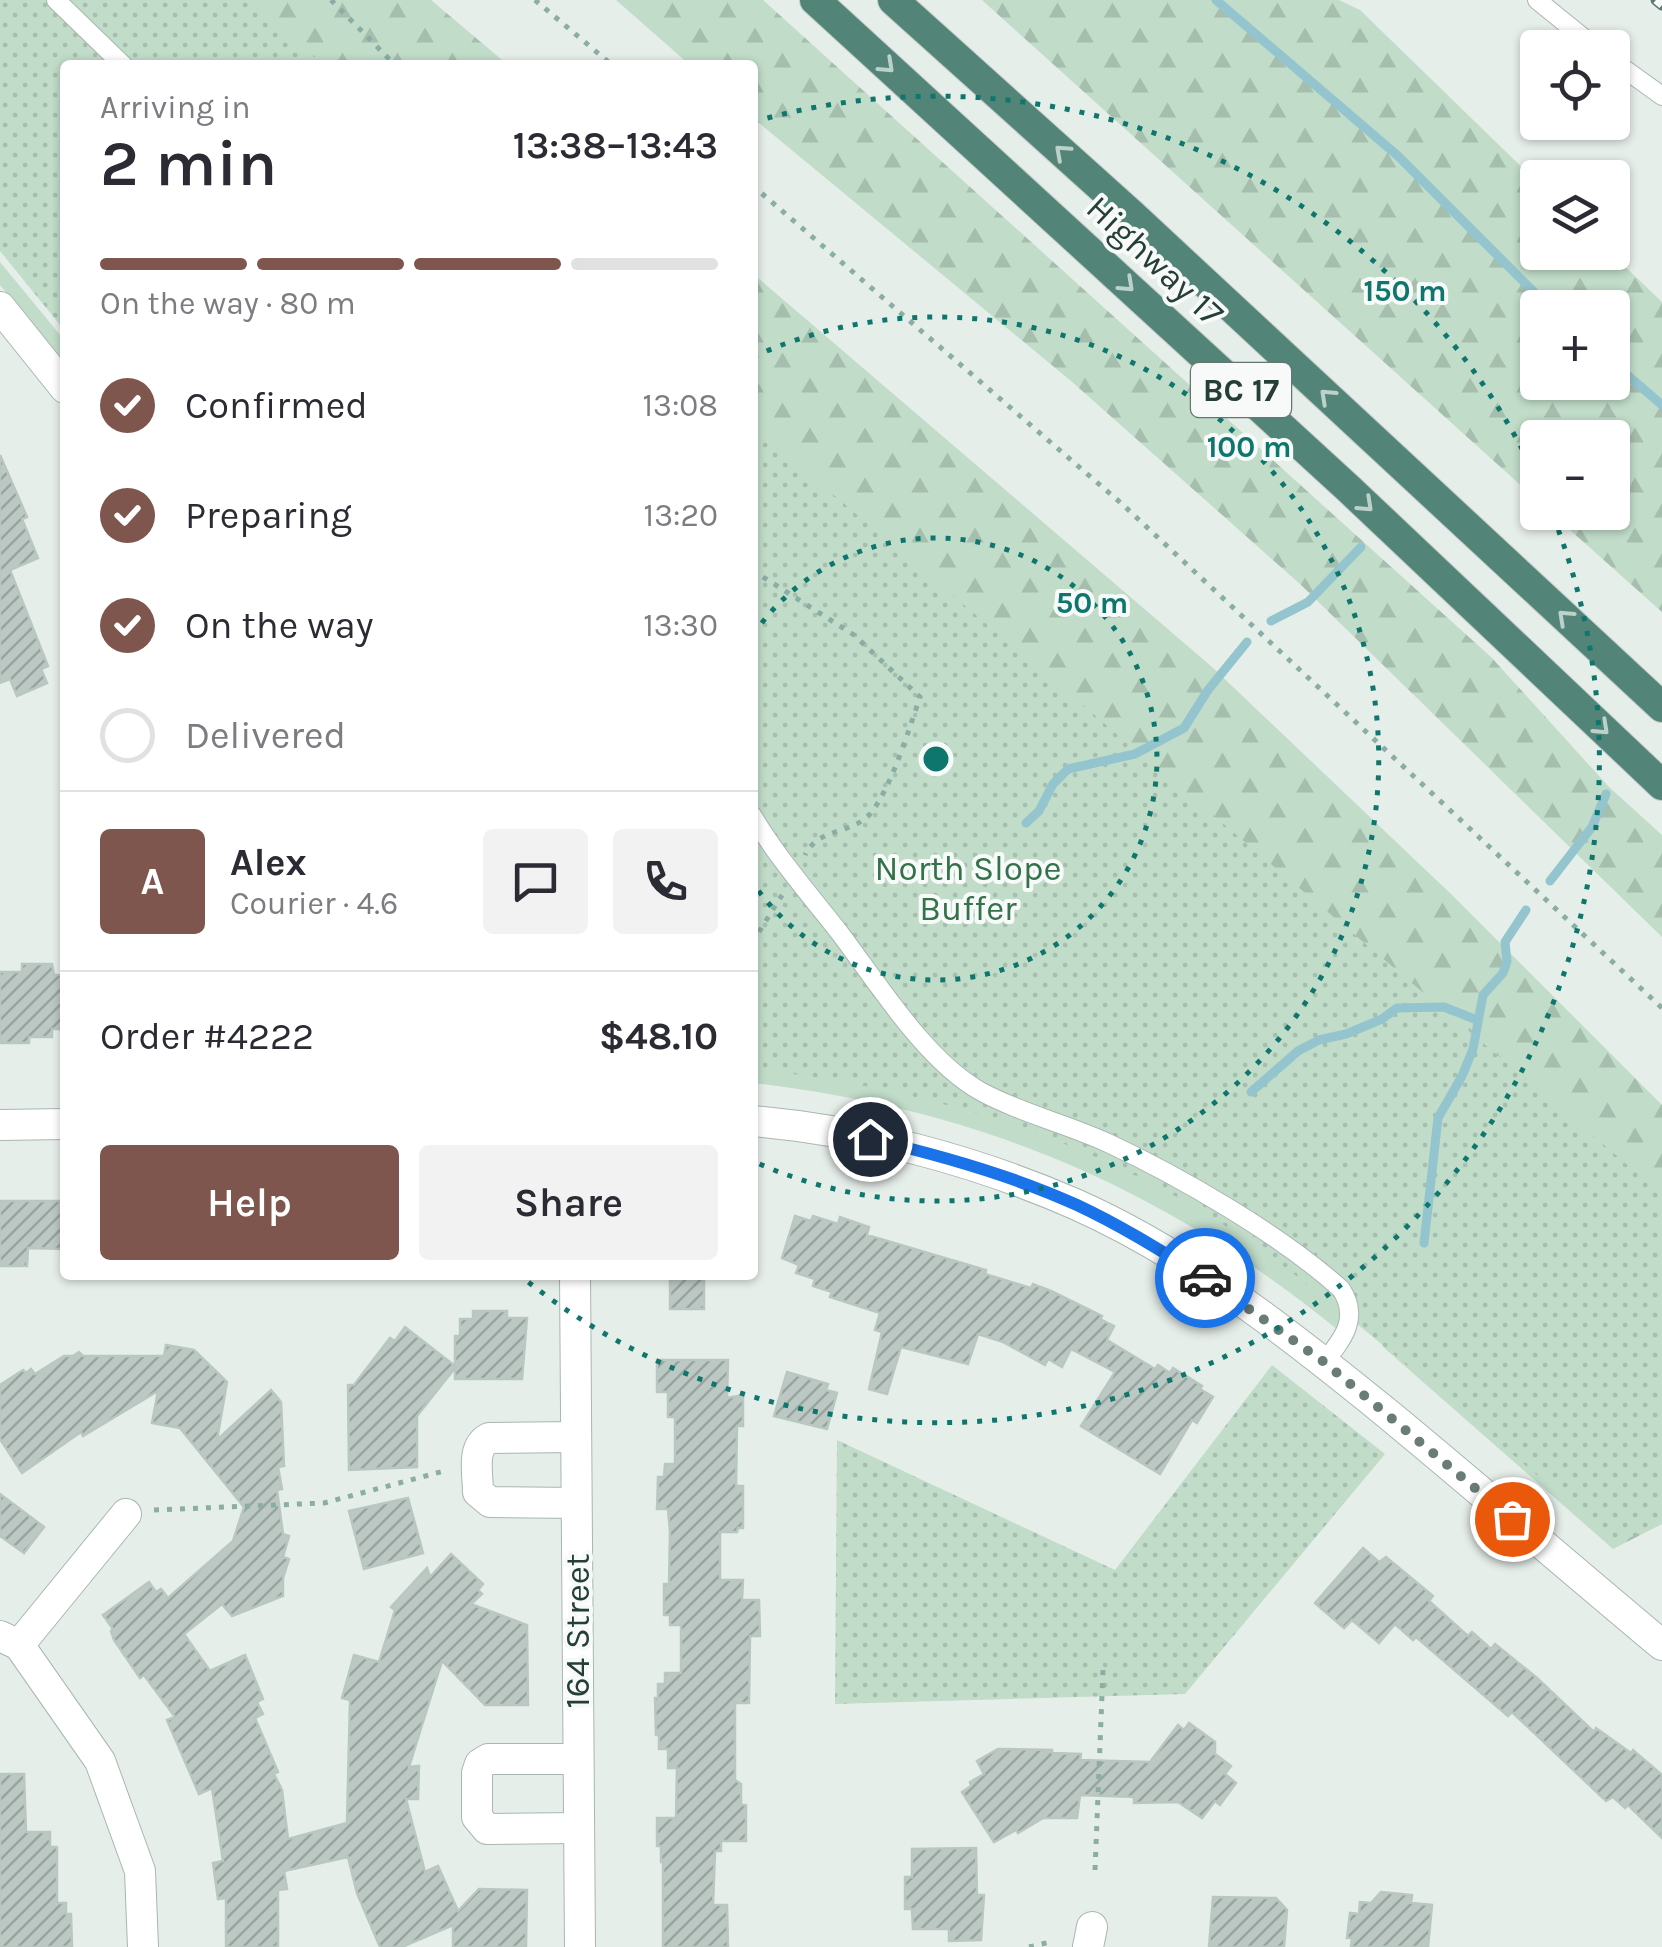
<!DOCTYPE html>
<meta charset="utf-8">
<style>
:root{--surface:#fff;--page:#f2f2f3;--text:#2b2b33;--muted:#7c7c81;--line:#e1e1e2;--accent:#7f564d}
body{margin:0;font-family:Karla,sans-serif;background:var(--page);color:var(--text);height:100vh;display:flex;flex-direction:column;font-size:38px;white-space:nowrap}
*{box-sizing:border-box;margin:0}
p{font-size:32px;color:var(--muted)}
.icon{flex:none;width:55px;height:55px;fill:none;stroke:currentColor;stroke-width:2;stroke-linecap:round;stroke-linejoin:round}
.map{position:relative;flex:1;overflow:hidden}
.drawer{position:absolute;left:60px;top:60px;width:698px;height:1220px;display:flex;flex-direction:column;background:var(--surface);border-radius:10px;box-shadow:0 2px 8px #0004}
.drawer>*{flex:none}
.controls{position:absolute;left:1520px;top:30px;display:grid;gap:20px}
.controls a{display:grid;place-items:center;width:110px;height:110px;border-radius:10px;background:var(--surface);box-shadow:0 2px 8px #0004;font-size:50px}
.pin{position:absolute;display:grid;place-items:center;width:85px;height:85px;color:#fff;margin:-42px;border:5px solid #fff;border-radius:50%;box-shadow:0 2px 10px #0007}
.courier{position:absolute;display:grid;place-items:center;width:100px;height:100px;margin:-50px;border:8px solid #1a73e8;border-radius:50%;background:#fff;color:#222;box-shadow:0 2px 12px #0007}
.overview em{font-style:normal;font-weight:600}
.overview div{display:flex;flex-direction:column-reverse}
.overview{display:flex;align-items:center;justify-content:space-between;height:170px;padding:0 40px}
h1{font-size:65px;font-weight:600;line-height:75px}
.bar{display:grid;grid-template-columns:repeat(4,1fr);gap:15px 10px;align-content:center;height:120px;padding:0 40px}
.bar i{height:12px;border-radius:8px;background:var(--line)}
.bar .active{background:var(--accent)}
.bar p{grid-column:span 4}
.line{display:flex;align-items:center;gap:25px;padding:0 40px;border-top:2px solid var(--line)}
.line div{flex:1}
.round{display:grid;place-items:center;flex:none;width:105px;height:105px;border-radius:10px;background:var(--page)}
ol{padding:0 40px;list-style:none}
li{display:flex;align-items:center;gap:30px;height:110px}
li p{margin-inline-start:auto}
li .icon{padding:10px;border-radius:50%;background:var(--accent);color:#fff;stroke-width:4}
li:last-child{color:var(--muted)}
li i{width:55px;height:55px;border:5px solid var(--line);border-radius:50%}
.button{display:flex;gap:20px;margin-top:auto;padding:20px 40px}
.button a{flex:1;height:115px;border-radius:10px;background:var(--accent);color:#fff;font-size:40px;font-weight:600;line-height:115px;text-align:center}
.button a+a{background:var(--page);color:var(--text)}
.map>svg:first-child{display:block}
</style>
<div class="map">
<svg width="1662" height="1947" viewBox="0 0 1662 1947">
<defs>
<pattern id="forest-firs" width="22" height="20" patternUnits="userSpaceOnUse" patternTransform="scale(2.5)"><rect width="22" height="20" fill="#c1dcc9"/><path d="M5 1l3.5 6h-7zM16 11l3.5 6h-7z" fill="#a6bead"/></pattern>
<pattern id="park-dots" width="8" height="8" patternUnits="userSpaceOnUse" patternTransform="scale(2.5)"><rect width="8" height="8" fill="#c1dcc9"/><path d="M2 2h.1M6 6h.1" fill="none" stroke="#a6bead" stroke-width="1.8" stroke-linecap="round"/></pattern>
<pattern id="building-hatch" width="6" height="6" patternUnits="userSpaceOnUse" patternTransform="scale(2.5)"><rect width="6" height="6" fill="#bcc8c3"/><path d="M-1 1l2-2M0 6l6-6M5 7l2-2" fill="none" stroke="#99a49f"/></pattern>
</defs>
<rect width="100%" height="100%" fill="#e6eeea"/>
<g fill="#c1dcc9">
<polygon points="0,262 65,341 65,365 0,285"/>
<path d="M752,1064L954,1082L1178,1189L1338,1301L1342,1316L1338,1330C1159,1185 981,1110 753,1083Z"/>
</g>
<g fill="url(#forest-firs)" fill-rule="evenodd">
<polygon points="69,0 431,0 508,65 137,65"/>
<polygon points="616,0 763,0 1491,657 1609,787 1662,835 1662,937 1300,584 1071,381 753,118 752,65 690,65"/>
<path d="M982,0H1339L1360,10L1537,182L1538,252L1611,253L1662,302V612L1551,513L1612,512V438H1538L1537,500ZM1538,308H1612V382H1538Z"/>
<polygon points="752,273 1211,666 1452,895 1662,1105 1662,1524 1613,1549 1382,1346 1394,1301 752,802"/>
</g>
<g fill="url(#park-dots)">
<polygon points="0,0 248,0 325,65 65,65 65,331 0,251"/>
<path d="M752,426L1662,1194V1521L1618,1544C1552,1488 1487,1433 1421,1377C1348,1316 1274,1253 1191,1205C1053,1126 909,1087 753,1069Z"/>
<polygon points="1272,1365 1385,1454 1185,1694 835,1704 837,1440 1115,1570"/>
</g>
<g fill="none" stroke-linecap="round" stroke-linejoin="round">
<g stroke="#94c4cd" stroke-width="9">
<polyline points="1216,0 1398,156 1550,308"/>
<polyline points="1612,362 1662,405"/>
<polyline points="1271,621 1308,602 1361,547"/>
<polyline points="1026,823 1039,811 1053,784 1068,769 1135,754 1184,728 1208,690 1247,642"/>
<polyline points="1550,881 1592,827 1606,794"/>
<polyline points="1251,1092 1298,1051 1319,1040 1346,1034 1382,1019 1397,1008 1444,1007 1477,1020"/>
<polyline points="1424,1243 1438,1118 1462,1076 1473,1049 1483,995 1503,973 1507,961 1505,942 1526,910"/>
</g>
</g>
<g fill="url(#building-hatch)" stroke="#b9c7c1" stroke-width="2.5">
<polygon points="0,455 27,517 22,519 38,558 10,570 48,666 41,669 47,683 17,696 10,679 0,683"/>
<polygon points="22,964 52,964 54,975 65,975 65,1029 52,1029 52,1037 29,1037 29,1043 0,1043 0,972 22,972"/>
<polygon points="0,1201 65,1201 65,1249 28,1248 27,1266 0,1266"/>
<polygon points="795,1216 811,1221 813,1216 838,1224 840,1217 869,1227 867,1235 986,1270 985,1274 1031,1288 1033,1284 1051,1291 1102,1316 1100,1319 1114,1326 1107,1340 1155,1369 1158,1365 1170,1373 1173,1368 1202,1386 1200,1389 1213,1397 1197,1423 1192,1420 1160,1474 1081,1426 1115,1372 1071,1349 1062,1367 1048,1359 1045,1365 1003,1342 978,1334 968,1364 901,1347 887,1394 869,1389 882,1332 875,1330 880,1313 830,1297 832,1292 813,1286 815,1279 796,1273 799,1265 782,1258"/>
<rect x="670" y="1275" width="34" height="34"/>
<polygon points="473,1311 507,1311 507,1318 527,1318 522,1379 455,1379 455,1368 417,1416 417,1467 349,1470 348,1385 354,1385 390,1338 395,1341 405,1327 455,1366 455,1336 460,1336 460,1319 473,1319"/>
<polygon points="166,1345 194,1350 227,1382 217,1440 271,1390 281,1402 284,1466 278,1467 282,1489 277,1490 283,1534 289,1536 283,1557 289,1559 283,1578 283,1596 232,1616 222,1604 184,1634 210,1671 245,1655 263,1699 257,1702 263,1714 255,1718 278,1772 274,1774 282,1790 288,1839 347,1823 350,1700 342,1698 354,1655 379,1662 395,1610 391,1607 427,1568 430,1577 451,1554 483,1584 478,1590 482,1594 471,1604 527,1625 528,1705 485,1705 442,1661 409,1767 419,1766 418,1799 406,1799 425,1872 438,1866 458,1911 479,1889 527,1890 526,1947 453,1947 453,1925 402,1947 380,1947 357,1893 348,1857 284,1871 287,1889 278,1890 278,1947 226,1947 226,1898 218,1899 213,1863 223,1861 212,1788 199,1794 167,1720 175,1717 144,1675 140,1678 114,1640 111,1631 113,1629 103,1615 149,1582 156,1592 161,1589 168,1598 233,1541 244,1507 180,1428 152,1423 158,1391 83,1436 81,1432 22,1473 0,1439 0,1385 23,1370 26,1373 31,1369 35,1374 64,1356 73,1356 79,1352 83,1356 164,1356"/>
<polygon points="657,1360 728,1360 727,1398 743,1395 743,1426 737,1426 736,1486 743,1486 743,1528 738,1528 737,1532 720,1532 720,1580 743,1580 742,1600 759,1600 760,1636 750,1636 749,1703 735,1703 735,1780 741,1784 741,1805 746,1805 746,1841 721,1841 721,1851 715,1851 713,1905 727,1905 728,1947 663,1947 663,1862 661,1862 661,1846 657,1846 657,1818 676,1818 677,1768 668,1768 668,1749 659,1749 659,1735 656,1735 655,1698 658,1698 658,1684 665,1684 665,1673 681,1673 681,1625 670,1625 670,1615 664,1615 664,1584 669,1584 670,1531 668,1509 657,1509 658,1477 664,1477 665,1464 675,1464 675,1417 668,1417 668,1392 657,1392"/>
<polygon points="787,1372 828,1384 826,1390 837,1393 827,1429 774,1416"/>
<polygon points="0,1494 44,1527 24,1553 0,1536"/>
<polygon points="408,1498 423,1553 364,1569 349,1511"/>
<polygon points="1363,1548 1379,1562 1386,1557 1433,1596 1429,1601 1468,1636 1472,1632 1491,1649 1495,1644 1537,1678 1594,1732 1596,1728 1631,1753 1633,1750 1662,1775 1662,1838 1628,1805 1625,1808 1613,1797 1606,1801 1512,1712 1508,1716 1416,1637 1413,1640 1395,1624 1379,1643 1352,1620 1344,1628 1315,1603"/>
<polygon points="1189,1723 1215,1742 1215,1754 1231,1766 1225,1774 1236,1783 1220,1805 1215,1801 1202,1818 1178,1802 1134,1803 1134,1797 1080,1795 1077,1818 1043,1818 1018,1833 1016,1830 994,1842 962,1792 971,1786 970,1782 984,1774 977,1761 998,1749 1052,1750 1052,1753 1081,1754 1080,1760 1150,1762 1178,1725 1184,1730"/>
<polygon points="0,1774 24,1774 26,1832 50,1832 50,1847 57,1847 57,1903 66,1903 66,1914 71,1914 72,1947 0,1947"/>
<polygon points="976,1848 977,1895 984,1895 981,1940 949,1941 949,1929 913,1929 912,1909 905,1909 905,1877 912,1877 912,1849"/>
<polygon points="1381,1892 1412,1895 1411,1903 1432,1905 1428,1947 1351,1947 1352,1938 1347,1938 1350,1913 1359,1914 1360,1902 1371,1903"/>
<polygon points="1213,1897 1276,1898 1287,1910 1284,1947 1209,1947"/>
</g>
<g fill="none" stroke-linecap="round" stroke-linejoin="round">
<defs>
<g id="service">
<polyline points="56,0 123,65"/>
<polyline points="1537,0 1596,48"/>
<polyline points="1612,60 1662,96"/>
<path d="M752,815C777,857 809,894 839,932C877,982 925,1060 980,1091C1020,1113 1067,1124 1108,1143C1181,1177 1281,1235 1341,1289C1360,1318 1343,1339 1324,1362"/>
</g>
<g id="minor">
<polyline points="0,307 65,388"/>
<path d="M575,1437L489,1438C471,1447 478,1474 478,1492L490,1502L576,1503"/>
<polyline points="0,1636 19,1645 100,1761 140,1871 143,1947"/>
<polyline points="19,1645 126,1514"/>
<polyline points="578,1759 488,1759 480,1764 477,1773 477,1817 487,1829 578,1828"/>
<polyline points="1088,1947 1092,1927"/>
</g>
<g id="tertiary">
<path d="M752,1121C862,1130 974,1160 1075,1204C1190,1255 1292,1336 1389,1415C1481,1491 1571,1569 1662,1645"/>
<polyline points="0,1125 65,1124"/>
<polyline points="575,1275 580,1947"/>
</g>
<g id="trunk">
<polyline points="815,0 1349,489 1662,785"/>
<polyline points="893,0 1132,215 1662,707"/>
</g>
</defs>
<use href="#service" stroke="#a9b6b1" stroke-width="20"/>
<use href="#minor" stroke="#a9b6b1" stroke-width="32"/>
<use href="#tertiary" stroke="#a9b6b1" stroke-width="32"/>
<use href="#trunk" stroke="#c2c9c7" stroke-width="32"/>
<g stroke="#8aaea3" stroke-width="5" stroke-dasharray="5 8" stroke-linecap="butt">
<polyline points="331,0 395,65"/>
<polyline points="535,0 612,65"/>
<polyline points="752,185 1121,503 1662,1008"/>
<path d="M752,570L854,635L920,697C909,729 891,789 870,814C851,835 819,827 805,855"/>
<polyline points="752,943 782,895"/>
<polyline points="154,1510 324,1503 448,1470"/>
<polyline points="1095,1870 1103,1670"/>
<polyline points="1029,1947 1050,1942"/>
</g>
<use href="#service" stroke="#fff" stroke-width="18"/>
<use href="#minor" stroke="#fff" stroke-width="30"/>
<use href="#tertiary" stroke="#fff" stroke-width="30"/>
<use href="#trunk" stroke="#528478" stroke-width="30"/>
<defs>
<polyline id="rail" points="1656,0 1662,5"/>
</defs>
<use href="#rail" stroke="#617973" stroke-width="11"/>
<use href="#rail" stroke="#f7faf8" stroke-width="8" stroke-dasharray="22" stroke-linecap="butt"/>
</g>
<defs><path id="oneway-chevron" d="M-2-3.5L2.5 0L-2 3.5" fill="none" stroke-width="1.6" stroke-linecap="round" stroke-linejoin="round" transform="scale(2.5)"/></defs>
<g stroke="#bdd1cb">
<use href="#oneway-chevron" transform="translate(887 66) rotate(43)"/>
<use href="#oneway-chevron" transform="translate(1062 152) rotate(-138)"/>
<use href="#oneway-chevron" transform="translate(1127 285) rotate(43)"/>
<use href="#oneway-chevron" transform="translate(1327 396) rotate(-137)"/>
<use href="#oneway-chevron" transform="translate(1366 505) rotate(43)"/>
<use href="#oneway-chevron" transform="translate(1565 617) rotate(-137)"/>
<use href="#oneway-chevron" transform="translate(1602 728) rotate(43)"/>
</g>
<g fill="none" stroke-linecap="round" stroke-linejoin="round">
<polyline stroke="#697c76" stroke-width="10" stroke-dasharray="0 18" points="1205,1278 1324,1362 1512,1519"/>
<path stroke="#1a73e8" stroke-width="12" d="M870,1139C940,1155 1011,1175 1077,1205C1122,1226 1163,1252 1205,1278"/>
</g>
<g fill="none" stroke="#0f766e" stroke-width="5" stroke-dasharray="5 10">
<path d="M753 635A221 221 0 1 1 753 883"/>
<path d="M753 357A442 442 0 1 1 753 1161"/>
<path d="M753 122A663 663 0 0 1 1537 479M1553 516A663 663 0 0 1 523 1278"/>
</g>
<g text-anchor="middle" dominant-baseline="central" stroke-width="8" stroke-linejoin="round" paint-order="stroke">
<rect fill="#f7faf8" stroke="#657672" stroke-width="2.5" x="1191" y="363" width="100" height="54" rx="8"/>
<g font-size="32" font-weight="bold" fill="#263e38">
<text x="1241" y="390">BC 17</text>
</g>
<g font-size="35" fill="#263e38" stroke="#f7faf8">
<text transform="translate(1155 261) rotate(43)">Highway 17</text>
<text transform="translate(577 1631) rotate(-90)">164 Street</text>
</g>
<g font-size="35" fill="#34724c" stroke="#f7faf8">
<text x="968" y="868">North Slope<tspan x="968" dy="40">Buffer</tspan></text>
</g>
</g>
<circle cx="936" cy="759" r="15" fill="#0f766e" stroke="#f7faf8" stroke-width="5"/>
<g font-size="30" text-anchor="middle" font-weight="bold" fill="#0f766e" stroke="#f7faf8" stroke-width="8" stroke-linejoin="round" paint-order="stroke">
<text x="1405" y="301">150 m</text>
<text x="1249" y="457">100 m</text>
<text x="1092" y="613">50 m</text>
</g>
</svg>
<div class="controls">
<a><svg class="icon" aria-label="locate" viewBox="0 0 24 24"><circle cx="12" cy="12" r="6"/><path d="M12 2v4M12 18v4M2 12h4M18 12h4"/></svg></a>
<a><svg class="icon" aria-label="layers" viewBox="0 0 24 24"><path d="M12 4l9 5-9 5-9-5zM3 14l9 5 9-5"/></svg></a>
<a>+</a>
<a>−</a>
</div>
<div class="pin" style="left:1512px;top:1519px;background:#ea580c"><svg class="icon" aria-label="bag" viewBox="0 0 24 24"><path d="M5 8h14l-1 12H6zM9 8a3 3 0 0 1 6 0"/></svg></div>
<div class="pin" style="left:870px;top:1139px;background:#1f2937"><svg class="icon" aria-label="home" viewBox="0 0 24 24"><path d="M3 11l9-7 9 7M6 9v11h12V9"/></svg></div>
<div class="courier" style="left:1205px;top:1278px"><svg class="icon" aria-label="car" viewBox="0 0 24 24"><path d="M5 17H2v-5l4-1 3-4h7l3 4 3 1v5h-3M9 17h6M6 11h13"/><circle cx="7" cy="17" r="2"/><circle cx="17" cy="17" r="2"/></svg></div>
<section class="drawer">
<div class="overview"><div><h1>2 min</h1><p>Arriving in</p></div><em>13:38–13:43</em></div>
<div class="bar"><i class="active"></i><i class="active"></i><i class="active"></i><i></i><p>On the way · 80 m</p></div>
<ol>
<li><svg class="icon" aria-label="check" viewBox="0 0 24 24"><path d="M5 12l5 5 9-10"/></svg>Confirmed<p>13:08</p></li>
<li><svg class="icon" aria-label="check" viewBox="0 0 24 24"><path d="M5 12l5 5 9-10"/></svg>Preparing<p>13:20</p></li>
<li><svg class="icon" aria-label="check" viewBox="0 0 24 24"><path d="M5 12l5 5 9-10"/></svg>On the way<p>13:30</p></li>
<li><i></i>Delivered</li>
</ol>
<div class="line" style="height:180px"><b class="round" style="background:var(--accent);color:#fff">A</b><div><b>Alex</b><p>Courier · 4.6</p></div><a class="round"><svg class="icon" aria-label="chat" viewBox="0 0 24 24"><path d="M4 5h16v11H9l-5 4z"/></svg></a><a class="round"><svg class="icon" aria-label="phone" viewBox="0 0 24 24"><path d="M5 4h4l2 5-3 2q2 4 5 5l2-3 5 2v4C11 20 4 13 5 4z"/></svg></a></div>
<div class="line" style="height:130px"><div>Order #4222</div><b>$48.10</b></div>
<div class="button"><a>Help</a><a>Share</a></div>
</section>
</div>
